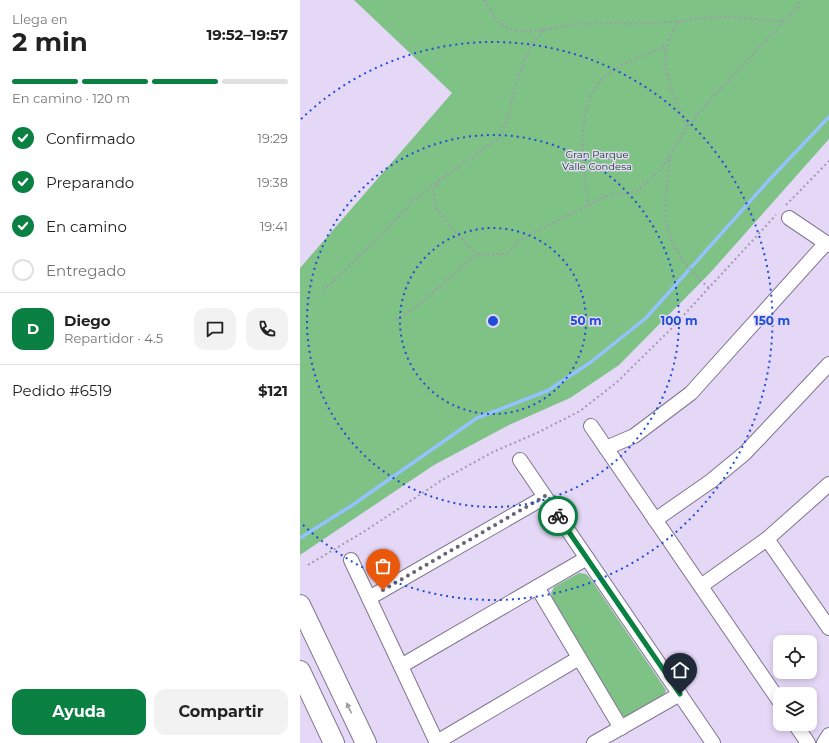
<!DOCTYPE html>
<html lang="es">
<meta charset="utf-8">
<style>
:root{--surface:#fff;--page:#f2f2f2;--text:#222;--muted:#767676;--line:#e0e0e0;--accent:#0b8043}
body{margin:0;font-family:Montserrat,sans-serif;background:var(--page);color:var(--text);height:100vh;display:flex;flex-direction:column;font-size:15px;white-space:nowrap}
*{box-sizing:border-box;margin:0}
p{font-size:13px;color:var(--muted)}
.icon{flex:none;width:22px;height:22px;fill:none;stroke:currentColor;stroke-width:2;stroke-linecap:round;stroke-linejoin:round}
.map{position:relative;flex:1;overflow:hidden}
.side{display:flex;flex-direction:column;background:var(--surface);width:300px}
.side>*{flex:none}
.controls{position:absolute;left:473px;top:635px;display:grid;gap:8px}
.controls a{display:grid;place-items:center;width:44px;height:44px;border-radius:8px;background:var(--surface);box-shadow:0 2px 6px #0003;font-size:20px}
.pin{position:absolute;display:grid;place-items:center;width:34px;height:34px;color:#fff;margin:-41px -17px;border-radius:50% 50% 50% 0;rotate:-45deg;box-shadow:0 0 4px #0007}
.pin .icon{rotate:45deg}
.courier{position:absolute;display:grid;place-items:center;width:40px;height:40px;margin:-20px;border:3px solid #0b8043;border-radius:50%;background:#fff;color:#222;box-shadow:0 1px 5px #0007}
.head em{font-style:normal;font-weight:700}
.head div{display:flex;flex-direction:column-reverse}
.head{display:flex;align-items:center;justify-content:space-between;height:68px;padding:0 12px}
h1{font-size:26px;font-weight:700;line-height:30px}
.bar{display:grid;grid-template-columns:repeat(4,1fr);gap:6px 4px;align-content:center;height:48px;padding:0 12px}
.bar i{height:5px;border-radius:3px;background:var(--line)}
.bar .selected{background:var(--accent)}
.bar p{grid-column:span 4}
.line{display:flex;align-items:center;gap:10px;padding:0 12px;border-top:1px solid var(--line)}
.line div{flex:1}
.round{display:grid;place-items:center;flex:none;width:42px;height:42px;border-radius:12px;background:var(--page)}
ol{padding:0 12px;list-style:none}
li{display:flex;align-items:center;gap:12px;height:44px}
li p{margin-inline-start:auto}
li .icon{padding:4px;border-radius:50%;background:var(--accent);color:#fff;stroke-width:4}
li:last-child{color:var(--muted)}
li i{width:22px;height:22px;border:2px solid var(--line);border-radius:50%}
.cta{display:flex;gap:8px;margin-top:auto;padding:8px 12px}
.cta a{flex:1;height:46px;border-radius:12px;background:var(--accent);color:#fff;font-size:16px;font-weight:700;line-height:46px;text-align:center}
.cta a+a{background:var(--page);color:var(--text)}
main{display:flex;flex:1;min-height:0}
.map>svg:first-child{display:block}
</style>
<main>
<section class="side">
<div class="head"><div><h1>2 min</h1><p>Llega en</p></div><em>19:52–19:57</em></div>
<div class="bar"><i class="selected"></i><i class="selected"></i><i class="selected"></i><i></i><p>En camino · 120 m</p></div>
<ol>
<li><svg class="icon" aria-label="check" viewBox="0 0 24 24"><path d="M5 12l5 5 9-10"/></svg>Confirmado<p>19:29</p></li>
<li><svg class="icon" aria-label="check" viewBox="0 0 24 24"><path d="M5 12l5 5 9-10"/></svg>Preparando<p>19:38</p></li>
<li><svg class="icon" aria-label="check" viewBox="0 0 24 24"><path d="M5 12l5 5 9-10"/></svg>En camino<p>19:41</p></li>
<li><i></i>Entregado</li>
</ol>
<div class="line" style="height:72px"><b class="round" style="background:var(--accent);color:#fff">D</b><div><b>Diego</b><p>Repartidor · 4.5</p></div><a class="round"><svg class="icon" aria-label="chat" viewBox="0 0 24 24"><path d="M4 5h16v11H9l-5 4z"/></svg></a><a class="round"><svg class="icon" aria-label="phone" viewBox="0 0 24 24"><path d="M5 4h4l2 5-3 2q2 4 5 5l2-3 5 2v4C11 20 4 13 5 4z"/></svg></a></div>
<div class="line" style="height:52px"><div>Pedido #6519</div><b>$121</b></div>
<div class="cta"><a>Ayuda</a><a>Compartir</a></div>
</section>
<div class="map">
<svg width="529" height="743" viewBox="0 0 529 743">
<rect width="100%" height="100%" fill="#e5d8f7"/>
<g fill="#7ec286">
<polygon points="54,0 529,0 529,139 410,273 319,365 270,398 209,425 134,465 0,555 0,268 152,93"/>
<polygon points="279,573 286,574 290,578 366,690 364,696 325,717 318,712 253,600 251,593 254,587"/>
</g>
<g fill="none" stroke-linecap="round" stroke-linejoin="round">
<polyline stroke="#93c2fc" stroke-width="3.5" points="0,538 51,506 177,418 247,391 291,362 346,318 470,179 529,117"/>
<defs>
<g id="street">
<polyline points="489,218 529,245"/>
<polyline points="291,426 480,702"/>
<polyline points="306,448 334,436 391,393 526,243"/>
<polyline points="220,460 413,743"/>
<polyline points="355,520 411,481 445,453 529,364"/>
<polyline points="467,539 529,628"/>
<polyline points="51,560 137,743"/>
<polyline points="401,586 467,539 529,484"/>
<polyline points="237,587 321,728"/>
<polyline points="69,598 245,497"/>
<polyline points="101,666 287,558"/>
<polyline points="495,724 508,743"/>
<polyline points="137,742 279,658"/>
<polyline points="294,743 380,694"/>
<polyline points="524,743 529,735"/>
</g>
<g id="secondary">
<polyline points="0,605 66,743"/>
<polyline points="0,671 34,743"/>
</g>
</defs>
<use href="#street" stroke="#807590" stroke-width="16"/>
<use href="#secondary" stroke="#807590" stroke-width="22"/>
<g stroke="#a298af" stroke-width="2" stroke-dasharray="2 3" stroke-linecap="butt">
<path d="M184,0C192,12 198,26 213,30C231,34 264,25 283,24C307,22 332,24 356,23C380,22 403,17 426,17C446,17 465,21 484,21"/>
<path d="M378,21C375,28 370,36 367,44C360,67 377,106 387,127"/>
<path d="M370,155C368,179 361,214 370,237C378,257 394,275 409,288"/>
<polyline points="140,180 134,189 135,206 152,229 176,254"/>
<polyline points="486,205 529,161"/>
<path d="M288,206C284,168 273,106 304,77C316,65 351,53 367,45"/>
<polyline points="23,291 83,233 112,202 134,184 200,137 208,119 214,90 225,59 233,42 246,28"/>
<path d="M96,320L121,303L176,254L192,255L207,253L223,238L306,196L337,191L360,170L387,127L402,109L484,21C491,15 499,10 499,0"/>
<polyline points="8,565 65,531 142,480 193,452 239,432 280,411 317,382 370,330 476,215"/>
</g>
<use href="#street" stroke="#fff" stroke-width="14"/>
<use href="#secondary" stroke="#fff" stroke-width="20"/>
</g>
<defs><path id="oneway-solid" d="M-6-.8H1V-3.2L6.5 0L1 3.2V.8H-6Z"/></defs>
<use fill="#9f9ca1" href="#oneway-solid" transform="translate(49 708) rotate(-115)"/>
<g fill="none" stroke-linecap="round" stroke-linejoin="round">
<polyline stroke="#6b6375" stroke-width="4" stroke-dasharray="0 7.2" points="83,590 245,496 258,516"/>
<polyline stroke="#0b8043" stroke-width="5" points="258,516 380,694"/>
</g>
<g fill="none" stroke="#1d4ed8" stroke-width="2" stroke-dasharray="2 4">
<circle cx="193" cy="321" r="93"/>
<circle cx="193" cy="321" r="186"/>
<path d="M1 119A279 279 0 1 1 1 523"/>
</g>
<g text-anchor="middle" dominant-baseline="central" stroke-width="3" stroke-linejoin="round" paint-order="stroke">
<g font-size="10" fill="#0e451a" stroke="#e5d8f7">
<text x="297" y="154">Gran Parque<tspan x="297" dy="12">Valle Condesa</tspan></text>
</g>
</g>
<circle cx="193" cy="321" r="6" fill="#1d4ed8" stroke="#e5d8f7" stroke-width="2"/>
<g font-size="12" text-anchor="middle" font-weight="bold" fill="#1d4ed8" stroke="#e5d8f7" stroke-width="3" stroke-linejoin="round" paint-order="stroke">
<text x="286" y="325">50 m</text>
<text x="379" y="325">100 m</text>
<text x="472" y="325">150 m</text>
</g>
</svg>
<div class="controls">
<a><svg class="icon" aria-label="locate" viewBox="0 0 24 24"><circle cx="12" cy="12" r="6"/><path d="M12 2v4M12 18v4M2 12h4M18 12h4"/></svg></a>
<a><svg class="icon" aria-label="layers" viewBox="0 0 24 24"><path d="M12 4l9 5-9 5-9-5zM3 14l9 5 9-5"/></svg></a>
</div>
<div class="pin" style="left:83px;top:590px;background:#ea580c"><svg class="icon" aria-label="bag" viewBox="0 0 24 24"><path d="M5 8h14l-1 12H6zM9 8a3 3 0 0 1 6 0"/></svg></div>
<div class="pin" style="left:380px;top:694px;background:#1f2937"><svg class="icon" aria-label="home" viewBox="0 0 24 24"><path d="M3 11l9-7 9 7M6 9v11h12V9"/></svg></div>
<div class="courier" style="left:258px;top:516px"><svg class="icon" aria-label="bike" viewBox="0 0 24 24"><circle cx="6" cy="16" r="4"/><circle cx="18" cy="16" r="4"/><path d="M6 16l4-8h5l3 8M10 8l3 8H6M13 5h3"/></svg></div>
</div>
</main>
